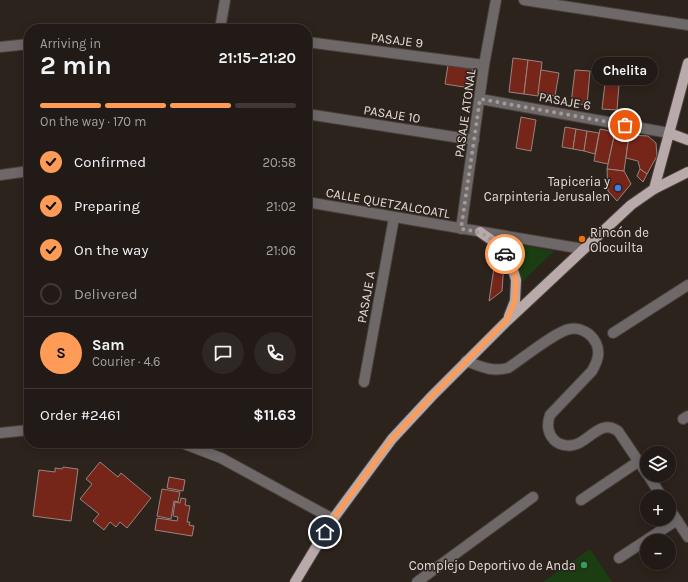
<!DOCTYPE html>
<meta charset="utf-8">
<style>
:root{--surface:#221a16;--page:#2e2723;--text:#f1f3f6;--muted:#a2a1a1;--line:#3f3835;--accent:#fe9c57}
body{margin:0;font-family:Karla,sans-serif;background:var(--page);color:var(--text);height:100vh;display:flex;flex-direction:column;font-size:15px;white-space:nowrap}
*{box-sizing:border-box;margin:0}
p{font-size:13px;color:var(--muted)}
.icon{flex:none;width:22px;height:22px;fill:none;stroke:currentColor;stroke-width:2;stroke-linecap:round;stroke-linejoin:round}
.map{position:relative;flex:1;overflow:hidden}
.panel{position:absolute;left:24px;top:24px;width:288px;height:424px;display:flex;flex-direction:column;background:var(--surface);border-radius:16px;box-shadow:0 2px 10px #0003,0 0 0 1px var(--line)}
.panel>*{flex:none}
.tools{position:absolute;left:640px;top:446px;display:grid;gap:8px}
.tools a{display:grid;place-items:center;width:36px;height:36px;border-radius:50%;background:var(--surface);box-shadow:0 2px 10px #0003,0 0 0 1px var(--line);font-size:20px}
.pin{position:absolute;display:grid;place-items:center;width:34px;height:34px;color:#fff;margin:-17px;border:2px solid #fff;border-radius:50%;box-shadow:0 1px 4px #0007}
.courier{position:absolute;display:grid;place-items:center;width:40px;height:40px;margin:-20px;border:3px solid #fe9c57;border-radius:50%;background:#fff;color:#222;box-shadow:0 1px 5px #0007}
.bubble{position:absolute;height:28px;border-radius:14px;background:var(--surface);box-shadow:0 2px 10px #0003,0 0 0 1px var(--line);font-size:13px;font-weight:700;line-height:28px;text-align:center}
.summary em{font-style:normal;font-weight:700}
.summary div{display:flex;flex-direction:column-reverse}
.summary{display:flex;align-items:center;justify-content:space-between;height:68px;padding:0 16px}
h1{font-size:26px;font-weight:700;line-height:30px}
.bar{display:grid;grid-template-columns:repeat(4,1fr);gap:6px 4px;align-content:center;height:48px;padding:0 16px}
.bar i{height:5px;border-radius:3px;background:var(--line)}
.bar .on{background:var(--accent)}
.bar p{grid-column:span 4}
.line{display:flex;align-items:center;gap:10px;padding:0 16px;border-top:1px solid var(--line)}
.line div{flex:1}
.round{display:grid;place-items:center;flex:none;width:42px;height:42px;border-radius:21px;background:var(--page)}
ol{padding:0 16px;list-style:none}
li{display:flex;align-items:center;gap:12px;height:44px}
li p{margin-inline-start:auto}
li .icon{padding:4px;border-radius:50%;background:var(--accent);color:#111;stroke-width:4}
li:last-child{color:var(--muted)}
li i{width:22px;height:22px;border:2px solid var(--line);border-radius:50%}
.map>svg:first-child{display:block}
</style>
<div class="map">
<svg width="688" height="582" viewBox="0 0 688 582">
<rect width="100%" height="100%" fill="#2d231d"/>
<g fill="#1a3d12">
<polygon points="512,243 554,251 521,283"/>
<polygon points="590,549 612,582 543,582"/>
</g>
<g fill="#762519" stroke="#958582">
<polygon points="513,58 528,60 524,94 509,92"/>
<polygon points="528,60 542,62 538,96 524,94"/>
<polygon points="448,65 473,69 470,88 445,84"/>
<polygon points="541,70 559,73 555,96 538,93"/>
<polygon points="575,70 590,71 587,105 571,103"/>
<polygon points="605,83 619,85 617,110 602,109"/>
<polygon points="521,117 536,120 531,151 516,148"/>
<polygon points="565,127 576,129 573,149 562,147"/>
<polygon points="576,129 587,131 584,151 573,149"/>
<polygon points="600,129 615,132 608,164 594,161"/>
<polygon points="587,131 599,133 595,154 584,151"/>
<polygon points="615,132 629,135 624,171 607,169"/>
<polygon points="629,135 648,136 656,143 657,156 647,174 640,169 638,161 626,158"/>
<polygon points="607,169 624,171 631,184 617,201 608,191"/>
<polygon points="640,169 647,174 643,182 637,176"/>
<polygon points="495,261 504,262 502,291 489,301"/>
<polygon points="100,462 118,477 121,473 151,498 127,528 120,522 116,527 110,522 104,530 93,521 99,514 80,499 92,484 86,479"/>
<polygon points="63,467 78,469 71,521 33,516 39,470 55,472 55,468 62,469"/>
<polygon points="169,477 185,480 183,491 167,488"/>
<polygon points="162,489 180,492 178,502 174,501 171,519 157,516"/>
<polygon points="181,498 186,499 185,505 190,506 187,522 190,522 189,525 194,526 192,536 155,530 157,518 177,521 178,517 173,516 175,502 180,503"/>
</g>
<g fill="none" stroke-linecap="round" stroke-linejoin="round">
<defs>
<g id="minor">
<polyline points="524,0 688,25"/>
<polyline points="220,29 225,0"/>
<polyline points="307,42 484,65"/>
<polyline points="0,47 29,44"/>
<polyline points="480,99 669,133"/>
<polyline points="307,114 474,140"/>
<polyline points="0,175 29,171"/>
<polyline points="307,202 583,249"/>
<polyline points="461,229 484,65 496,0"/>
<polyline points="613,333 688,285"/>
<path d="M466,361C482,367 491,372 508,368C522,359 556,331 570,329C580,327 591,333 596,343C601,353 597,362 592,371L550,415C547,423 547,429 551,436C554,441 558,444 564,445C580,449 589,433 603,428C609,426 613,428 618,431L647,474"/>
<polyline points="364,382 394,218"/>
<polyline points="683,419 688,416"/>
<polyline points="0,433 29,430"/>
<polyline points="182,443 221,458 333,519"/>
<polyline points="648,475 662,497"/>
<polyline points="581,500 639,461"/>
<polyline points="669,508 688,537"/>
<polyline points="619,558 677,520"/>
<polyline points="417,582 533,497"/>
</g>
<g id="major">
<polyline points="669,133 688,140"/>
<polyline points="654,189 688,63"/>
<polyline points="480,232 497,244 510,260 516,280 515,301 509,316"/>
<polyline points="295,582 333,519 392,439 432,396 507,321 631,205 654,189 688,172"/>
</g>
</defs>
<use href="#minor" stroke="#4a413b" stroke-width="12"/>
<use href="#major" stroke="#4a413b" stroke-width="12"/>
<use href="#minor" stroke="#6e6868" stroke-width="10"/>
<use href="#major" stroke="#b8aaaa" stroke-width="10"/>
</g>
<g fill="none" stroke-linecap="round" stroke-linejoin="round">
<path stroke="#a39b97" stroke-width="4" stroke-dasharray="0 7.2" d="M505,254C492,236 483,232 461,229L480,99L625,125"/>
<polyline stroke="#fe9c57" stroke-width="5" points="325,532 333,519 392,439 432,396 507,320 515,301 516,280 510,260 505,254"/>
</g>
<circle fill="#3f7fe0" stroke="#2d231d" stroke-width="1.5" cx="618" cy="188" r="4"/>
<circle fill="#e8710a" stroke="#2d231d" stroke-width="1.5" cx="582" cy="239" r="4"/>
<circle fill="#2e9e5b" stroke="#2d231d" stroke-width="1.5" cx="584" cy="565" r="4"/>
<g text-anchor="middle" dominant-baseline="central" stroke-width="3" stroke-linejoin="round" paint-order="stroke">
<g font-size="13" fill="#e3dcd8" stroke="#2d231d">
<text transform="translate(397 40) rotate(7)">PASAJE 9</text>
<text transform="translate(565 101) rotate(10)">PASAJE 6</text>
<text transform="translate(465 113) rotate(-82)">PASAJE ATONAL</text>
<text transform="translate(392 114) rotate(9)">PASAJE 10</text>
<text transform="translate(388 203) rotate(10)">CALLE QUETZALCOATL</text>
<text transform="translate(366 297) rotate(-80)">PASAJE A</text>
</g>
<g font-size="13" fill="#e3dcd8" stroke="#2d231d" text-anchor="end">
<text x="610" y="181">Tapiceria y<tspan x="610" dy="15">Carpinteria Jerusalen</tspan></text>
<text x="590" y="232" text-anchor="start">Rincón de<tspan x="590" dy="15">Olocuilta</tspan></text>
<text x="576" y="565">Complejo Deportivo de Anda</text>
</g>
</g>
</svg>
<div class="tools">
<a><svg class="icon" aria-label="layers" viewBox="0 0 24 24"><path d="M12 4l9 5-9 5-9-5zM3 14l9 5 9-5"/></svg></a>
<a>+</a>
<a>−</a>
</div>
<div class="pin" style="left:625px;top:125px;background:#ea580c"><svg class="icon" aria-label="bag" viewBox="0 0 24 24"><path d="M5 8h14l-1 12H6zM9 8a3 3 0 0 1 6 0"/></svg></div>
<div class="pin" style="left:325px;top:532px;background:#1f2937"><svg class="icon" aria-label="home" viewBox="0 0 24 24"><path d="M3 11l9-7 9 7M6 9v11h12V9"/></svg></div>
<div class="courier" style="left:505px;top:254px"><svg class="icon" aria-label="car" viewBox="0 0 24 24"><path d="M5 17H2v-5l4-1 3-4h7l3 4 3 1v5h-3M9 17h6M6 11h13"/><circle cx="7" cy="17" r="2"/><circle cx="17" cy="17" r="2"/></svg></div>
<div class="bubble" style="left:592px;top:57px;width:66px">Chelita</div>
<section class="panel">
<div class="summary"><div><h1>2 min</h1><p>Arriving in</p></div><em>21:15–21:20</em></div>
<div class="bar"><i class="on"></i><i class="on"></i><i class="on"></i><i></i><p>On the way · 170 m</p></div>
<ol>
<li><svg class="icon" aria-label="check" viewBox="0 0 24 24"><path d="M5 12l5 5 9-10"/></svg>Confirmed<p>20:58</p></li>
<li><svg class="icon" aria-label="check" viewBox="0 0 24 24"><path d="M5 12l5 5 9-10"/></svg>Preparing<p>21:02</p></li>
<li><svg class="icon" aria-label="check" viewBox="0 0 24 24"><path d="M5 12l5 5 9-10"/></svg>On the way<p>21:06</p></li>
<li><i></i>Delivered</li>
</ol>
<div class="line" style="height:72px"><b class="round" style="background:var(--accent);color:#111">S</b><div><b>Sam</b><p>Courier · 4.6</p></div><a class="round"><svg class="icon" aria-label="chat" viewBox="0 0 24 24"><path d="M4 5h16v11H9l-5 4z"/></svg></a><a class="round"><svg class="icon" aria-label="phone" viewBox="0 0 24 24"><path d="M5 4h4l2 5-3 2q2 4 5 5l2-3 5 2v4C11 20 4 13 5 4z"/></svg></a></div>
<div class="line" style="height:52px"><div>Order #2461</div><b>$11.63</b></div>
</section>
</div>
